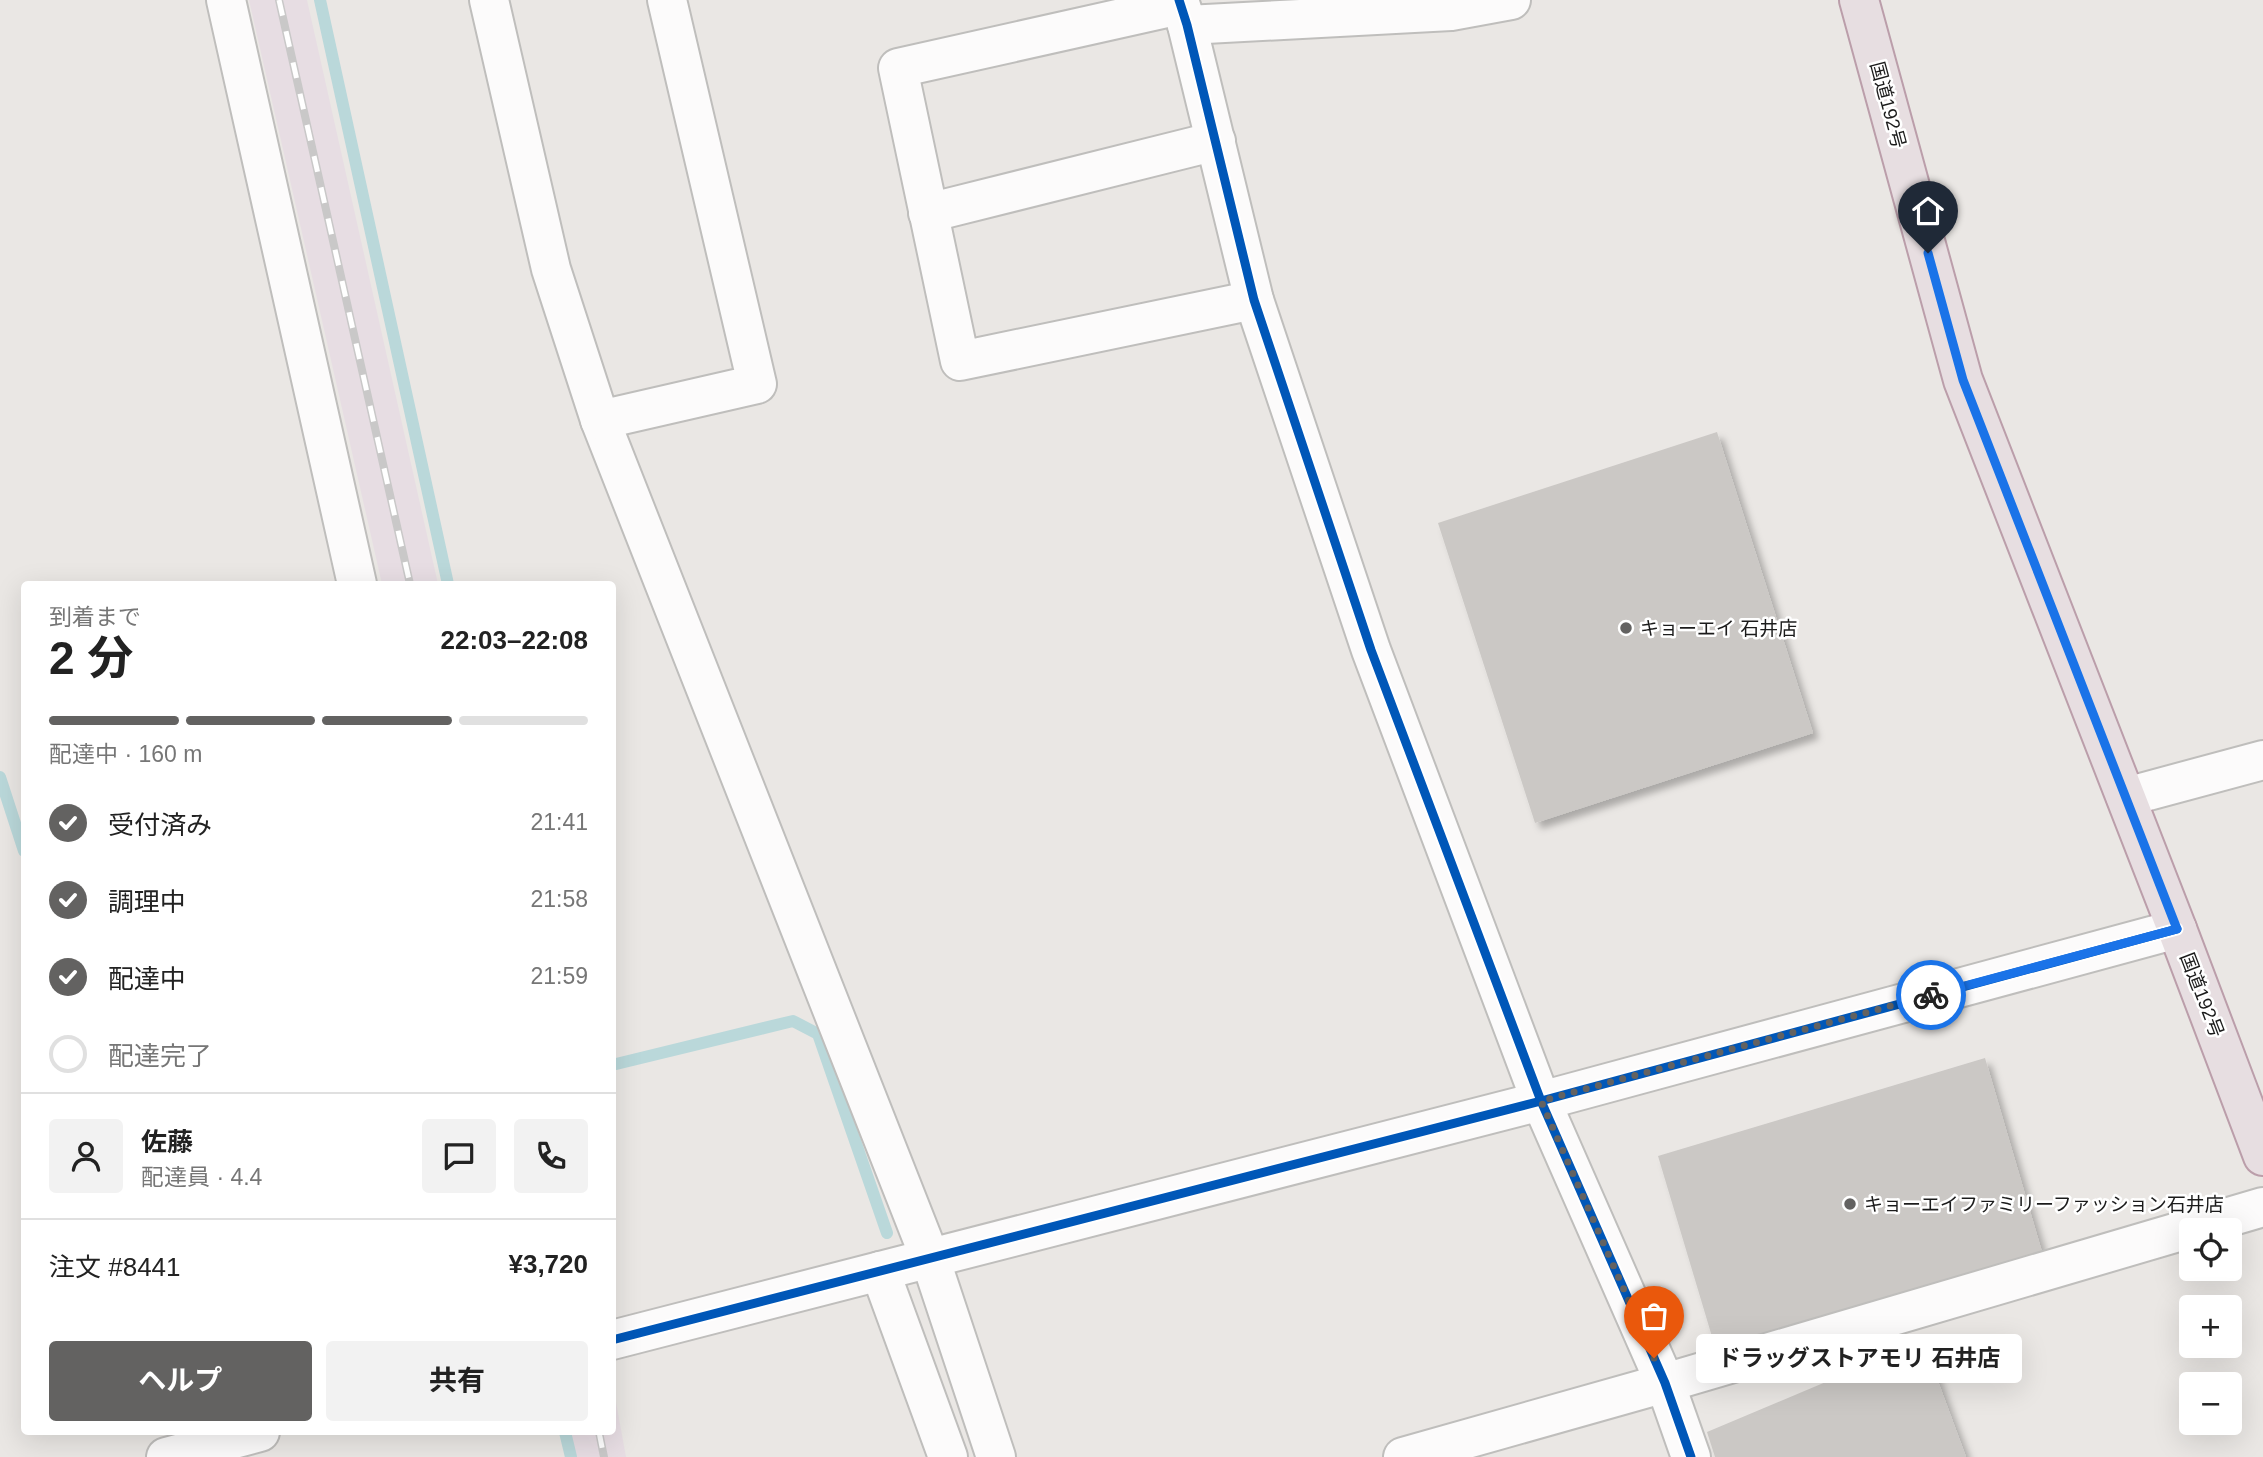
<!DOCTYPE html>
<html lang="ja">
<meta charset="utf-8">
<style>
:root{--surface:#fff;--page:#f2f2f2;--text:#222;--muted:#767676;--line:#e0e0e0;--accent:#636261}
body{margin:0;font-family:Arial,"Noto Sans JP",sans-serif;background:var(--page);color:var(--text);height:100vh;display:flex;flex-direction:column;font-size:26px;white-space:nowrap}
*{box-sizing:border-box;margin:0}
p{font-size:23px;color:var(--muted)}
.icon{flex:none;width:38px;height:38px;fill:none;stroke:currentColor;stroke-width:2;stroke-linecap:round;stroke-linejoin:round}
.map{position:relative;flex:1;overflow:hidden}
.panel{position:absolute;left:21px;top:581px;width:595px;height:854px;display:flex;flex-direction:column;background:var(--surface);border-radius:7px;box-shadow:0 7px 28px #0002}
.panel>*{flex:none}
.tools{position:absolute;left:2179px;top:1218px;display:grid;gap:14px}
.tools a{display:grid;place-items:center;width:63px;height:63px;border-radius:7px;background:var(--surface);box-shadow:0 7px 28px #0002;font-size:35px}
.pin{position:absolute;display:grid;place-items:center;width:60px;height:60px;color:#fff;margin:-72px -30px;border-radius:50% 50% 50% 0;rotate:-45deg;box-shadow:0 0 7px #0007}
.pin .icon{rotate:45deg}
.courier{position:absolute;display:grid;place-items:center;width:70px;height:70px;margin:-35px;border:5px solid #1a73e8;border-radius:50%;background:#fff;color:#222;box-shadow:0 2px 9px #0007}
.bubble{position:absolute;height:49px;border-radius:7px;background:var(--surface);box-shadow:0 7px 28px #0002;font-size:23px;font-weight:700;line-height:49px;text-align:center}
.headline em{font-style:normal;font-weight:700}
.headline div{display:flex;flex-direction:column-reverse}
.headline{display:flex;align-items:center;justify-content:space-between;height:119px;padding:0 28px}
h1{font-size:46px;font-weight:700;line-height:52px}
.bar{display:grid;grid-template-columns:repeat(4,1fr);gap:10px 7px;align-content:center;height:84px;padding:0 28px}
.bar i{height:9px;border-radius:5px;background:var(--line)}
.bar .selected{background:var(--accent)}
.bar p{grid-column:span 4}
.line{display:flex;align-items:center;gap:18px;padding:0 28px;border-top:2px solid var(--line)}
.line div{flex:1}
.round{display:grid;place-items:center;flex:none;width:74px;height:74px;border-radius:7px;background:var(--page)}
ol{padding:0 28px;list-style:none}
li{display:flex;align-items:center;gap:21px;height:77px}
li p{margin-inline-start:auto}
li .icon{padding:7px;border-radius:50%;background:var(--accent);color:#fff;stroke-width:4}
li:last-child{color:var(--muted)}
li i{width:38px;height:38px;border:4px solid var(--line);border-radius:50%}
.button{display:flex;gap:14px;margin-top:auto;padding:14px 28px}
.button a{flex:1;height:80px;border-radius:7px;background:var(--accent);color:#fff;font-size:28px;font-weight:700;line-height:80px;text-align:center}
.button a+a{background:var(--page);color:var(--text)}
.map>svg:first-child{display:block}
</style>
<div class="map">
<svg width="2263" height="1457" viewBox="0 0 2263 1457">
<defs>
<filter id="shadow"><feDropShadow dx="6" dy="6" stdDeviation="3.5" flood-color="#0004"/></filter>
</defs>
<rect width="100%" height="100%" fill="#eae7e4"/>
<g fill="#e7dde3">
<polygon points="249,0 307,0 438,584 382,584"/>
<polygon points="613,1386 626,1457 576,1457 570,1432 612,1432"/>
</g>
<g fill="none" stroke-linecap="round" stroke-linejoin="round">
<g stroke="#bad8da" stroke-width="12">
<polyline points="320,0 448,584"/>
<polyline points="0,777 24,851"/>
<polyline points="612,1065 793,1021 818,1034 887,1233"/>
<polyline points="565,1432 571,1457"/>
</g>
</g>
<g fill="#cbc8c5" filter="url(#shadow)">
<polygon points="1717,432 1813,733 1535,823 1438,523"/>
<polygon points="1985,1058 2042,1252 1716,1350 1658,1156"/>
<polygon points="1923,1341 1966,1457 1715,1457 1707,1432"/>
</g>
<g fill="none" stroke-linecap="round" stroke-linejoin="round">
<defs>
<g id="minor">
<polyline points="226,0 357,584"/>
<polyline points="489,0 551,269 600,420 930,1258 996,1457"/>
<polyline points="1179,0 1187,25 1254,300 1371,650 1541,1101 1665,1383 1691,1457"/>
<polyline points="1180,5 898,68 960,361 1254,300"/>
<polyline points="1187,25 1451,11 1511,0"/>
<polyline points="928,213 1216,141"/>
<polyline points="600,420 757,384 667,0"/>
<polyline points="2126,797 2263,760"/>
<polyline points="880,1271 948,1457"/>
<polyline points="612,1340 1541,1101 2177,929"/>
<polyline points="166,1457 260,1432"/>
<polyline points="1403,1457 1665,1383 2263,1207"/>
</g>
<polyline id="highway" points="1859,0 1963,380 2177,929 2263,1156"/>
</defs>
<use href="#minor" stroke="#bfbebc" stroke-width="42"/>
<use href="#highway" stroke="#bb9eaa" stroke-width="42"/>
<use href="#minor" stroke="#fcfbfb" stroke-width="38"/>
<use href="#highway" stroke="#e7dee1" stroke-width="38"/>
<defs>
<g id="rail">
<polyline points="279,0 410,584"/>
<polyline points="599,1432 604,1457"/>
</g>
</defs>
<use href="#rail" stroke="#c9c8c8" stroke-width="8"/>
<use href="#rail" stroke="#fff" stroke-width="5" stroke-dasharray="16" stroke-linecap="butt"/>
<defs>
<g id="cycleway">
<polyline points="1179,0 1187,25 1254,300 1371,650 1541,1101 1665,1383 1691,1457"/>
<polyline points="612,1340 1541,1101 2177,929"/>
</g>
</defs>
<use href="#cycleway" stroke="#fff" stroke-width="13"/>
<use href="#cycleway" stroke="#0057b8" stroke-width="9"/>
</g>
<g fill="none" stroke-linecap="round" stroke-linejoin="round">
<polyline stroke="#636261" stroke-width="7" stroke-dasharray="0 12.6" points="1654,1358 1541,1101 1931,995"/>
<polyline stroke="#1a73e8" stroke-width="9" points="1928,253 1963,380 2177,929 1931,995"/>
</g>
<g fill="#636261" stroke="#fff" stroke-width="2.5">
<circle cx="1626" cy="628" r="7"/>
<circle cx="1850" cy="1204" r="7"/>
</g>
<g text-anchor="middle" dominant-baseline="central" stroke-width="5" stroke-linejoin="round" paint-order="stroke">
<g font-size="19" fill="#1b1b1b" stroke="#fff">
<text transform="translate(1888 105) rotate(75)">国道192号</text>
<text transform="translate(2202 995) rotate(69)">国道192号</text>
</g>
<g font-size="19" fill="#1b1b1b" stroke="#fff" text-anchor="start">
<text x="1640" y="628">キョーエイ 石井店</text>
<text x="1864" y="1204">キョーエイファミリーファッション石井店</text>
</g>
</g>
</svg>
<div class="tools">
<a><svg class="icon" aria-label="locate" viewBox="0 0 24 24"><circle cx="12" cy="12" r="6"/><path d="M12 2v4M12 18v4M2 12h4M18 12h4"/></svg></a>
<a>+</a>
<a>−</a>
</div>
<div class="pin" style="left:1654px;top:1358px;background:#ea580c"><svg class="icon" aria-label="bag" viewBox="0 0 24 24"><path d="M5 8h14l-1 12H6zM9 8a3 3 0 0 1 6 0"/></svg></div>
<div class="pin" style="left:1928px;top:253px;background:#1f2937"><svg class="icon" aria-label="home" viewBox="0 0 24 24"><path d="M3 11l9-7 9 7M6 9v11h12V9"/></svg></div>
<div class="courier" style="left:1931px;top:995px"><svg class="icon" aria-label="bike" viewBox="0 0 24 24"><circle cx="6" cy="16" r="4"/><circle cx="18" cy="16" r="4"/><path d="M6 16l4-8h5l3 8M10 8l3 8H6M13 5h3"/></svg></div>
<div class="bubble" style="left:1696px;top:1334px;width:326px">ドラッグストアモリ 石井店</div>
<section class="panel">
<div class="headline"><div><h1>2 分</h1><p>到着まで</p></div><em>22:03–22:08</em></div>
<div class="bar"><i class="selected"></i><i class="selected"></i><i class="selected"></i><i></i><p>配達中 · 160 m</p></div>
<ol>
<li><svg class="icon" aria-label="check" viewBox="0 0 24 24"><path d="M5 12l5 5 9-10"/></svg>受付済み<p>21:41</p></li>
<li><svg class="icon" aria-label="check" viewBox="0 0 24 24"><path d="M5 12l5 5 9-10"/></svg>調理中<p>21:58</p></li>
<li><svg class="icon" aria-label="check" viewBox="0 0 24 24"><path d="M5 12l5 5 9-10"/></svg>配達中<p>21:59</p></li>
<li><i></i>配達完了</li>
</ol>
<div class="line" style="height:126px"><a class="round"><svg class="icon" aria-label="person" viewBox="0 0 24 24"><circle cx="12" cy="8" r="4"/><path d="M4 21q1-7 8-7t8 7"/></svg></a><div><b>佐藤</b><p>配達員 · 4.4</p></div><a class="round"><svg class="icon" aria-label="chat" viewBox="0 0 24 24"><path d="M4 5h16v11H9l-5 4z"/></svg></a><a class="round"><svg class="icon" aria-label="phone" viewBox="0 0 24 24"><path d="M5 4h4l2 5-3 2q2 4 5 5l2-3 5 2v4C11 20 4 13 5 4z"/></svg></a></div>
<div class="line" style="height:91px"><div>注文 #8441</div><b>¥3,720</b></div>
<div class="button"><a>ヘルプ</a><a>共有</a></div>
</section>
</div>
